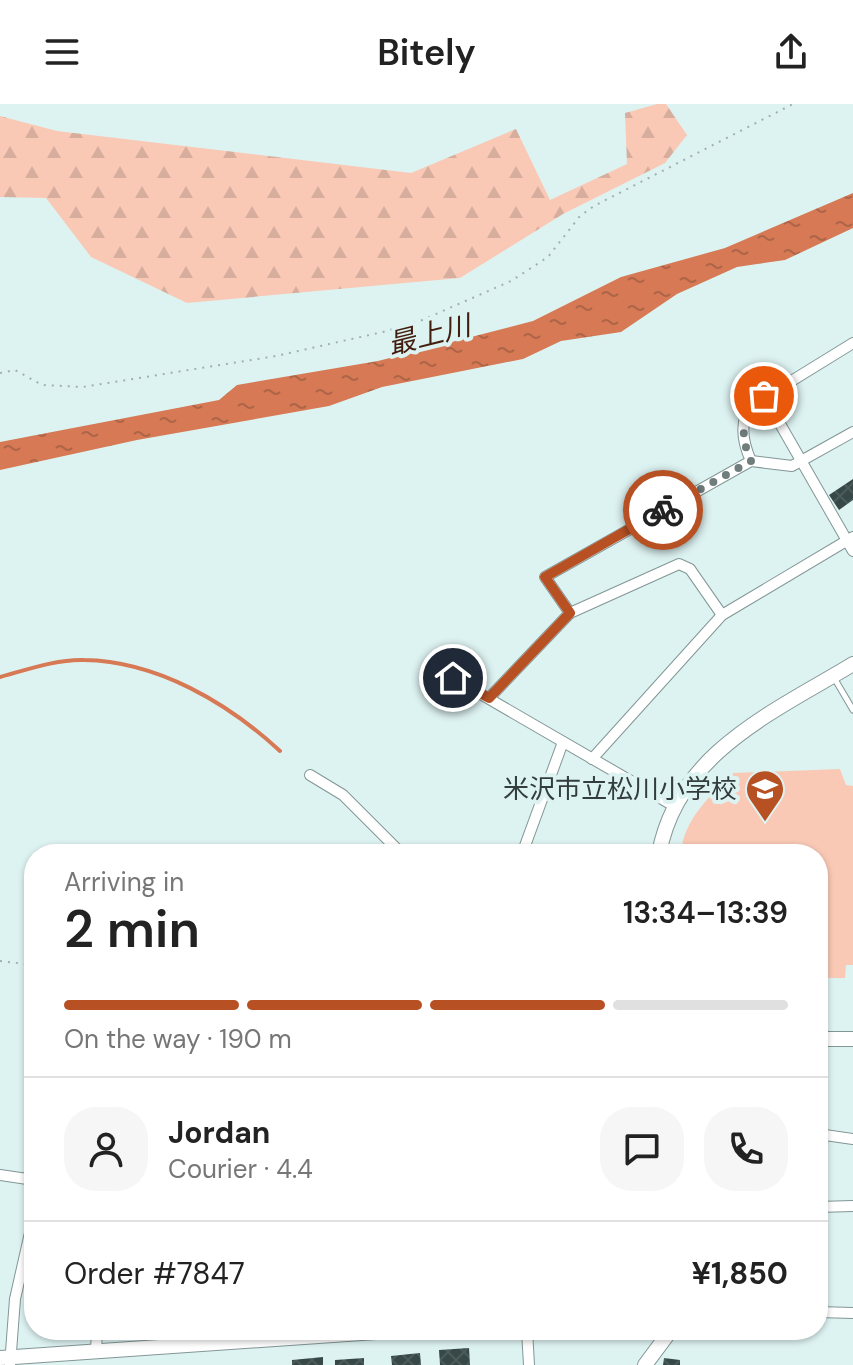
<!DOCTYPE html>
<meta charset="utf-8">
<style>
:root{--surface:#fff;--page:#f6f6f6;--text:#222;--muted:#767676;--line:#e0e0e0;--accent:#b75124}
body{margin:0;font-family:"DM Sans","Noto Sans JP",sans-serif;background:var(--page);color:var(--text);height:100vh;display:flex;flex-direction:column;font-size:30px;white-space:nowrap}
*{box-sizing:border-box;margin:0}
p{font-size:26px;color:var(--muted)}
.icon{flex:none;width:44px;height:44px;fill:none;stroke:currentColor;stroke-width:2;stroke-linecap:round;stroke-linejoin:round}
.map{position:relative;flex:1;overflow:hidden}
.drawer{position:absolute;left:24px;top:740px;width:804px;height:496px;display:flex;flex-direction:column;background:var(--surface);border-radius:32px;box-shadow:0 2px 6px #0004}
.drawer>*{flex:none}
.pin{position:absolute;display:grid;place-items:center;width:68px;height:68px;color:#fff;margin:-34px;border:4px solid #fff;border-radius:50%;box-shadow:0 2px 8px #0007}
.courier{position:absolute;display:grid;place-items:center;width:80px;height:80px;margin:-40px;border:6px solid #b75124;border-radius:50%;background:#fff;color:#222;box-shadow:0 2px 10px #0007}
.head em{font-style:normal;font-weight:600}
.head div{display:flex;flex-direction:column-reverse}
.head{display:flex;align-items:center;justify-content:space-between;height:136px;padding:0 40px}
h1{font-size:52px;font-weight:600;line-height:60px}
.bar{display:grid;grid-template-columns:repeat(4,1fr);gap:12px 8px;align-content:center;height:96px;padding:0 40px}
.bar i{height:10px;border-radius:6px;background:var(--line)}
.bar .on{background:var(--accent)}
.bar p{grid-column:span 4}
.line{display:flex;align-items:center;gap:20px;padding:0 40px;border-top:2px solid var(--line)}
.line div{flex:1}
.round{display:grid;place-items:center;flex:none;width:84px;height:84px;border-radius:32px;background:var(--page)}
header{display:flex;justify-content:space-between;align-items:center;height:104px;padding:0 40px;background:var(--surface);font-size:36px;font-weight:600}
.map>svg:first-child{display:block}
</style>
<header><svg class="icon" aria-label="menu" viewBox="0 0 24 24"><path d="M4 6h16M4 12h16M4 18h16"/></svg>Bitely<svg class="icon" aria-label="share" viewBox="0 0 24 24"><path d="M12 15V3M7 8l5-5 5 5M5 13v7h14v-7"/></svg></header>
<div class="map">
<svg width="853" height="1261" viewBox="0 0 853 1261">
<defs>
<pattern id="forest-firs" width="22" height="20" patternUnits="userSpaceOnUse" patternTransform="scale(2)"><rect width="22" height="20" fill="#fac9b6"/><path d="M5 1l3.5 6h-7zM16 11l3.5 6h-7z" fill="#d7ae9d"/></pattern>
<pattern id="water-ripples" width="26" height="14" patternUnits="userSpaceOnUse" patternTransform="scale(2)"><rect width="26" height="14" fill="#d67954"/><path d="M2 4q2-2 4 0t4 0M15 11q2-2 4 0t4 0" fill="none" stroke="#ae6447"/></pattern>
<pattern id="building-cross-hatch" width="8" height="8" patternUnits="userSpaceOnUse" patternTransform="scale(2)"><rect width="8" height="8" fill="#364847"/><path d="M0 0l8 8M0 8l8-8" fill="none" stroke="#4b5b5a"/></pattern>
</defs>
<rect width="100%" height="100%" fill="#ddf3f2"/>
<path fill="#fac9b6" d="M840,665L846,681L853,682V861H846L845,874H818V750H681C683,716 710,692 733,669Z"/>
<polygon fill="url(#forest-firs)" points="657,0 666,0 687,31 665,59 563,110 460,174 187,199 91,153 46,94 0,93 0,12 57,27 411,69 516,25 550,96 627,60 625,9"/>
<polygon fill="url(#water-ripples)" points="853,89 853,124 785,156 737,163 677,190 621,228 561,237 523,255 382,283 329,302 137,336 0,366 0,338 219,296 237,281 378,257 533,217 621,173 725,144"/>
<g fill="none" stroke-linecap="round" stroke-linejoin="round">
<path stroke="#d67954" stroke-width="4" d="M0,573C26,566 57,555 84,556C157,557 228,599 280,647"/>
</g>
<g fill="url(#building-cross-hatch)">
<polygon points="853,375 853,396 839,406 829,391"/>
<polygon points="469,1244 470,1261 440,1261 439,1246"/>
<polygon points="420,1249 421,1261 392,1261 391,1252"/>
<polygon points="323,1253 323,1261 292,1261 292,1256"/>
<polygon points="364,1254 364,1261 335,1261 335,1256"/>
<polygon points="664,1254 680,1256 680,1261 663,1261"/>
</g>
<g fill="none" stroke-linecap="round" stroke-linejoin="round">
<defs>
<polyline id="service" points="833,572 853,606"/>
<g id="minor">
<polyline points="764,292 853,447"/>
<path d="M751,357C743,339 739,318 751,302L853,239"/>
<polyline points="570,509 545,473 751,357 792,362 853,328"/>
<polyline points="453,574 674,702"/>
<polyline points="489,594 570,509 679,460 690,465 722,511"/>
<polyline points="592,655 722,511 853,433"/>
<polyline points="310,671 343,691 402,750"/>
<polyline points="522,750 563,638"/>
<polyline points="818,1030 853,1035"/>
<polyline points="0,1071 34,1076"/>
<polyline points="818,1103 853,1102"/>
<polyline points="818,1208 853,1209"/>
<polyline points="527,1226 529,1261"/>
<polyline points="96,1247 97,1226"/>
<polyline points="10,1261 15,1195 32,1120"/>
</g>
<g id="tertiary">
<path d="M659,750C677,649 774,608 853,560"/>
<polyline points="645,1261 671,1226"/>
</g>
<g id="secondary">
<polyline points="818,935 853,935"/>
<polyline points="0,1254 405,1226"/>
</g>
</defs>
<use href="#service" stroke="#829695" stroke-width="7"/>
<use href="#minor" stroke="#829695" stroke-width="12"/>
<use href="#tertiary" stroke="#829695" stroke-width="16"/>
<use href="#secondary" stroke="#829695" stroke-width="16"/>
<g stroke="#9fb0af" stroke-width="2" stroke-dasharray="2 6" stroke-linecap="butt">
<polyline points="0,269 15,266 42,281 83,283 276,252 383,228 420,217 511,177 548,153 580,112 594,102 793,0"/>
<polyline points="0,857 34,861"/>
</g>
<use href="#service" stroke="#fff" stroke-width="5"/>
<use href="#minor" stroke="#fff" stroke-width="10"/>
<use href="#tertiary" stroke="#fff" stroke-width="14"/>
<use href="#secondary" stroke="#fff" stroke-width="14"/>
</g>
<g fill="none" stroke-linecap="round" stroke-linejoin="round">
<path stroke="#6f7d7c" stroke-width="8" stroke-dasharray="0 14.4" d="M663,406L751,357C739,330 741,310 764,292"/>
<polyline stroke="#b75124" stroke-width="10" points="453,574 489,594 570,509 545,473 663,406"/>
</g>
<defs>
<symbol id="school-pin" viewBox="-11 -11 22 30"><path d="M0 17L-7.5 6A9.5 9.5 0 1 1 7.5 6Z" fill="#b75124" stroke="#ddf3f2"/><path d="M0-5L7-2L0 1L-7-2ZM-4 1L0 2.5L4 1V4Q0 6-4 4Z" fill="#fff"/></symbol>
</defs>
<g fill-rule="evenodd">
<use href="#school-pin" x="743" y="663" width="44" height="60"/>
</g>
<g text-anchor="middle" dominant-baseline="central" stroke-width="8" stroke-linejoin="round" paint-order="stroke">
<g font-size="26" fill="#343d3d" stroke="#ddf3f2" text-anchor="end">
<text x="737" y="685">米沢市立松川小学校</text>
</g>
<g font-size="28" font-style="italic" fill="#431e0e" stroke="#ddf3f2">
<text transform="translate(429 231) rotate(-14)">最上川</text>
</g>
</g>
</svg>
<div class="pin" style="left:764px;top:292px;background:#ea580c"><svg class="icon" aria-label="bag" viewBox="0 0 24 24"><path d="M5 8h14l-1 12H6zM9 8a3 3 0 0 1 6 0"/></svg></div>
<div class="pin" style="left:453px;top:574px;background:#1f2937"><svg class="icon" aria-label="home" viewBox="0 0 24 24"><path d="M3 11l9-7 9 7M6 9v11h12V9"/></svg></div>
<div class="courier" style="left:663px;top:406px"><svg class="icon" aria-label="bike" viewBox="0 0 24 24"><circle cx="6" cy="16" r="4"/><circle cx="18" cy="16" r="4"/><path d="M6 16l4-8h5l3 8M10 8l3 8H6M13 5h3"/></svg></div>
<section class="drawer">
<div class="head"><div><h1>2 min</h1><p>Arriving in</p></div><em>13:34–13:39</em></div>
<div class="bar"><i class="on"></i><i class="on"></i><i class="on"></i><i></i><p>On the way · 190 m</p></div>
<div class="line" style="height:144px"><a class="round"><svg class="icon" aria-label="person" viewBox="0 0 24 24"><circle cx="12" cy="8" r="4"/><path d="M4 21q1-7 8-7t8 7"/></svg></a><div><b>Jordan</b><p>Courier · 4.4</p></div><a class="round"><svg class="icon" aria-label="chat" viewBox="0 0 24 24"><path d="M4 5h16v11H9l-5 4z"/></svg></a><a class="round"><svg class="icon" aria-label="phone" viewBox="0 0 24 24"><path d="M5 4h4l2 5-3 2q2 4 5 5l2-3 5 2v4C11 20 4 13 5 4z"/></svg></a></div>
<div class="line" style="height:104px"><div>Order #7847</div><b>¥1,850</b></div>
</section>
</div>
